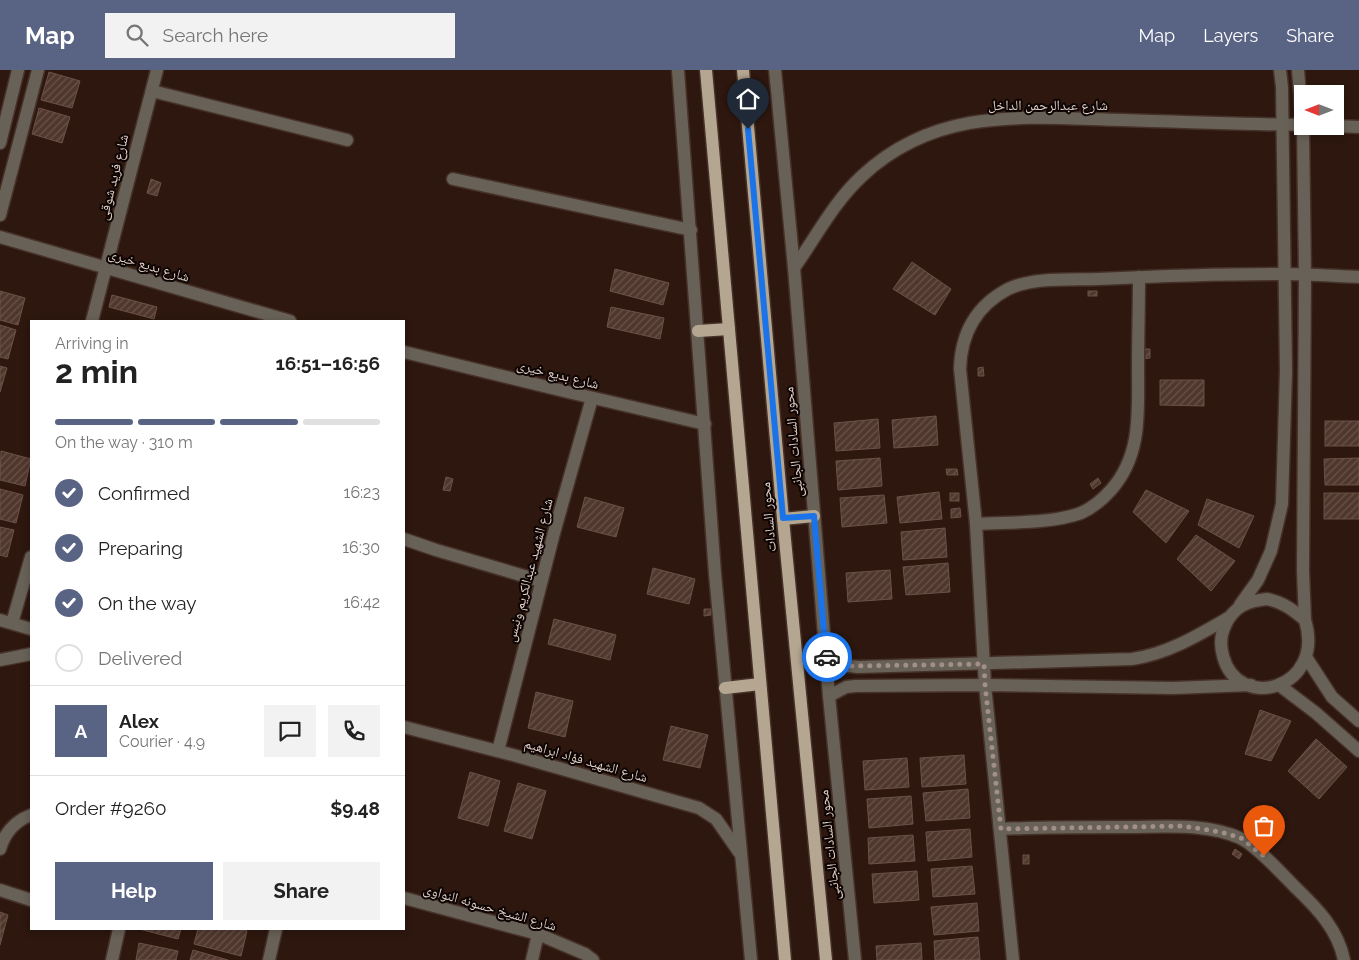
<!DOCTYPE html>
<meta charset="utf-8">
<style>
:root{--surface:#fff;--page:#f2f2f2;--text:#222;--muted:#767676;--line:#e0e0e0;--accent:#596485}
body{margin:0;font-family:Raleway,"Noto Naskh Arabic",sans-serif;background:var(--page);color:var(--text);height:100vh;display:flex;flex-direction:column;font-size:19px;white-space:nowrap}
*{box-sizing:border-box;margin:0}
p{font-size:16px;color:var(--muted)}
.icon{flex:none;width:28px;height:28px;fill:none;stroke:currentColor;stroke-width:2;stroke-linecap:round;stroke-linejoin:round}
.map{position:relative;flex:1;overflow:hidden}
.panel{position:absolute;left:30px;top:250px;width:375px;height:610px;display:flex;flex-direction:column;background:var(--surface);border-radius:0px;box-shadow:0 2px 8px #0003}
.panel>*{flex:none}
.needle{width:32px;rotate:270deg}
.fabs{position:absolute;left:1294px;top:15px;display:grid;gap:10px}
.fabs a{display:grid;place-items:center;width:50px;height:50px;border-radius:0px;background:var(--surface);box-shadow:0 2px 8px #0003;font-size:25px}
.pin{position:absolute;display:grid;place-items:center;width:42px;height:42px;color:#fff;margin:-51px -21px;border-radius:50% 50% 50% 0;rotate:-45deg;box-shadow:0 0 5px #0007}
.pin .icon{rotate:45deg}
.courier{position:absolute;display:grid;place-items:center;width:50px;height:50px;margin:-25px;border:4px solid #1a73e8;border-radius:50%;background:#fff;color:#222;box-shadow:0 1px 6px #0007}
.head em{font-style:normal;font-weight:700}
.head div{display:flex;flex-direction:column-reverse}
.head{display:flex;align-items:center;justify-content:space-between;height:85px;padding:0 25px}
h1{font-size:32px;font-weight:700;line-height:38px}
.bar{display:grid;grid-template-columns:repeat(4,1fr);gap:8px 5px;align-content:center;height:60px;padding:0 25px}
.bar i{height:6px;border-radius:4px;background:var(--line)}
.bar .current{background:var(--accent)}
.bar p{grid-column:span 4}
.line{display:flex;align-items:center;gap:12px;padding:0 25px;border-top:1px solid var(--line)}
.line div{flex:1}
.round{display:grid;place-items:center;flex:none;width:52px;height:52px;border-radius:0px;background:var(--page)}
ol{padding:0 25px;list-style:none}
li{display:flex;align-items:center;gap:15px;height:55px}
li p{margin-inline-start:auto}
li .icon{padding:5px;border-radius:50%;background:var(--accent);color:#fff;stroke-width:4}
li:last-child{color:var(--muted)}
li i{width:28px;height:28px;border:2px solid var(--line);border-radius:50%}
.button{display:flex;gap:10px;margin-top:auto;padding:10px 25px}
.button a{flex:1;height:58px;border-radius:0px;background:var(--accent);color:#fff;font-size:20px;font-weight:700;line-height:58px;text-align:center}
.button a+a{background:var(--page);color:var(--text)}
header{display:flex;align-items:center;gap:30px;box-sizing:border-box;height:70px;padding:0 25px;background:var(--accent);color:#fff}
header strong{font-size:24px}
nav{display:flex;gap:28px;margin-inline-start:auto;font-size:18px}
.search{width:350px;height:45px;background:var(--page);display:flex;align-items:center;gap:12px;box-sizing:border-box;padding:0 18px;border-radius:0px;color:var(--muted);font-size:19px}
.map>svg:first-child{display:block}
</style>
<header>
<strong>Map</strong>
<div class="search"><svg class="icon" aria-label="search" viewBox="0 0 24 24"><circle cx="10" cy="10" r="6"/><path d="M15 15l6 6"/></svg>Search here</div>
<nav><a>Map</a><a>Layers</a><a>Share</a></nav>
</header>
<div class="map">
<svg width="1359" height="890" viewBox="0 0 1359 890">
<defs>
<pattern id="building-hatch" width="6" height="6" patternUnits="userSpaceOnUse" patternTransform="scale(1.25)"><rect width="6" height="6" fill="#50372d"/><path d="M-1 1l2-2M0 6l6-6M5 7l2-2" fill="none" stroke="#69534a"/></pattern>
</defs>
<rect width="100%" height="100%" fill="#2d170e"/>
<g fill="url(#building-hatch)" stroke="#6c5147">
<polygon points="49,2 80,11 72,38 41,30"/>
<polygon points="39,38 70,47 62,73 32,64"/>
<polygon points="151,109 161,113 157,126 147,123"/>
<polygon points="912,192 951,219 935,245 893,219"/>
<polygon points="615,199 669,213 663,235 610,221"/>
<polygon points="0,221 25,228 18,255 0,250"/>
<rect x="1088" y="221" width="9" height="5"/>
<polygon points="112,225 157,237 154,249 109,237"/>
<polygon points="611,237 664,248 660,269 607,257"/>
<polygon points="0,255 16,260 8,289 0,287"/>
<polygon points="1142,279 1150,279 1150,288 1142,289"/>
<polygon points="0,296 7,298 0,322"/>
<polygon points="983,297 984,306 978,306 978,298"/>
<polygon points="1160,310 1204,310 1204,336 1160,335"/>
<polygon points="936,346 938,375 894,378 892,350"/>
<polygon points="878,349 880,378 836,381 834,353"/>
<rect x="1325" y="351" width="34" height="25"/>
<polygon points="1,381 31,389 25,416 0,410"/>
<polygon points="880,388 882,416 838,420 836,391"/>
<polygon points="1359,388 1359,415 1325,415 1324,389"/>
<polygon points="946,399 957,399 958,405 947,405"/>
<polygon points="446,407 453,409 450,421 443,420"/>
<polygon points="1098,408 1101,413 1093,419 1090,414"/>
<polygon points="0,419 23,425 16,453 0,449"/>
<polygon points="1146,420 1189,441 1166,473 1133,442"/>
<polygon points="939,422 942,449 900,453 897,427"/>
<rect x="950" y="423" width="9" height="8"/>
<rect x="1324" y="423" width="35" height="26"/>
<polygon points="884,425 887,453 842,457 840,428"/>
<polygon points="585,427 624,438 616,467 577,457"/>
<polygon points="1207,429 1254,446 1239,478 1198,455"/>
<polygon points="960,438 961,447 951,448 951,439"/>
<polygon points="0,457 14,460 7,487 0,485"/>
<polygon points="945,458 947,487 903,490 901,462"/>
<polygon points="1196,465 1235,491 1211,521 1177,489"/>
<polygon points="948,493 950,522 906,525 903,497"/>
<polygon points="653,498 695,509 689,534 647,524"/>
<polygon points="890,500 892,529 848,532 846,503"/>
<polygon points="704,539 711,539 711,545 704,546"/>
<polygon points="554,549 616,565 610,590 548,574"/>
<polygon points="536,622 573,631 565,667 528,658"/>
<polygon points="1260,640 1291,651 1271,691 1245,684"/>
<polygon points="671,656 708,665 700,698 663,690"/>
<polygon points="1316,669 1347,697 1319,729 1288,701"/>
<polygon points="964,685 966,714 922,717 920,688"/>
<polygon points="907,688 909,717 865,720 863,691"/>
<polygon points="470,702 500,711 488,756 458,748"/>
<polygon points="518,713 546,721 532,769 504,761"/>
<polygon points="968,719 970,748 926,751 923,723"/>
<polygon points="911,726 913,754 869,758 867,729"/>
<polygon points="970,759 972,787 928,791 926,762"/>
<polygon points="913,765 915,791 869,794 868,768"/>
<polygon points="1235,779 1242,784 1239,789 1232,784"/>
<rect x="1023" y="785" width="6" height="9"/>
<polygon points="972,796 975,824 933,827 931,799"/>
<polygon points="917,801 919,830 874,833 872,804"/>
<polygon points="977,833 979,861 934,865 931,837"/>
<polygon points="0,842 8,845 0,875"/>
<polygon points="139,859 181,859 178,869"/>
<polygon points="198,859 240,859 247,861 241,886 194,874"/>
<polygon points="978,867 980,890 935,890 934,871"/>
<polygon points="139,873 178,881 176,890 136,890"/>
<polygon points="921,873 922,890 877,890 876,876"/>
<polygon points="193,880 228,890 190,890"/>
</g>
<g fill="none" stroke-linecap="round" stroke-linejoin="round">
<defs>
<g id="minor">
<polyline points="678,0 715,504 751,890"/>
<polyline points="775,0 794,198 829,626 855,890"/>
<polyline points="1298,0 1302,48"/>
<polyline points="152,21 347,70"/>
<polyline points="1303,56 1305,205 1303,501 1305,550"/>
<polyline points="1335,56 1359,57"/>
<polyline points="0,73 18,0"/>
<polyline points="453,109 691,160"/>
<polyline points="0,145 38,0"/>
<polyline points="0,167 290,251"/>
<path d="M794,198C816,167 833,133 862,106C938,35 1028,48 1124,50C1184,52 1243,54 1302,55"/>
<polyline points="92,251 157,0"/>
<polyline points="404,282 568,322 705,354"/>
<path d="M976,454C1008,452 1050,454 1081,443C1092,438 1103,429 1111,420C1142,385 1138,342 1138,298C1138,268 1139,237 1139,207"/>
<polyline points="404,469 436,480 541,511"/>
<path d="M1267,529C1283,532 1293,540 1305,550C1326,619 1238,643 1223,586C1220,575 1220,566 1225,556C1233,537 1247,531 1267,529Z"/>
<polyline points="1240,535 1258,510 1271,481 1282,434 1286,301 1282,17 1280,0"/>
<polyline points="0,550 31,559"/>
<polyline points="12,553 31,487"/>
<path d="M826,586L841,595L858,597L1132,589C1167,584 1197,566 1228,548"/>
<polyline points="1306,587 1332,627 1359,651"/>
<polyline points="0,590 31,584"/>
<polyline points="1279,615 1316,643 1359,681"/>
<polyline points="829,626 846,617 855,616 985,615 1173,618 1251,615"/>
<polyline points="404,657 513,685 699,738 716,749 739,782"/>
<polyline points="498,681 554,463 592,328"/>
<path d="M1001,759C1044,757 1087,757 1130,757C1166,757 1206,753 1240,768C1256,775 1283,805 1296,818C1318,839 1338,860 1344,890"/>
<path d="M0,779C5,762 15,751 31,745"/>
<polyline points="0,820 31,830"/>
<polyline points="404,828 538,864 585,884 593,890"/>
<polyline points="112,890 119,859"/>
<polyline points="269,890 276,859"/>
<polyline points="532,890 538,864"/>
<path d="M1013,890L985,615L976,454L960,299C961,263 976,236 1008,219C1033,207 1071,210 1098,209C1160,206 1222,204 1283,204C1308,204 1334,206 1359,207"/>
</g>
<g id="major">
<polyline points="706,0 785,890"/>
<polyline points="743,0 783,449 826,890"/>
<polyline points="698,261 729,259"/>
<polyline points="783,449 814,446"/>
<polyline points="725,618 760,614"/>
</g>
</defs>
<use href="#minor" stroke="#463128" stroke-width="15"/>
<use href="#major" stroke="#463128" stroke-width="15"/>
<use href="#minor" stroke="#686157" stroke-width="12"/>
<use href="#major" stroke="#b4a690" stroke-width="12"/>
</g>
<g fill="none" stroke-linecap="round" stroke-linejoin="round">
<polyline stroke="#a18f88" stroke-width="5" stroke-dasharray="0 9" points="827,587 841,595 849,596 984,594 985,615 1001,759 1183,756 1221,762 1241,768 1264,786"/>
<polyline stroke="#1a73e8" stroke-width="6" points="748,59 783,448 814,446 826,586 827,587"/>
</g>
<g text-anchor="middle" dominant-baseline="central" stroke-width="4" stroke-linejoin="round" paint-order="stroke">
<g font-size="14" fill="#dfcfc9" stroke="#0e0503">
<text x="1048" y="35">شارع عبدالرحمن الداخل</text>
<text transform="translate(113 107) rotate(-76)">شارع فريد شوقى</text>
<text transform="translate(149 195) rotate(17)">شارع بديع خيرى</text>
<text transform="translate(558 304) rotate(14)">شارع بديع خيرى</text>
<text transform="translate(793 372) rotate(-95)">محور السادات الجانبى</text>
<text transform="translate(768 447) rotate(-95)">محور السادات</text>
<text transform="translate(529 500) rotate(-75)">شارع الشهيد عبدالكريم ونيس</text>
<text transform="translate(586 690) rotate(16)">شارع الشهيد فؤاد ابراهيم</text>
<text transform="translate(829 775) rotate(-96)">محور السادات الجانبى</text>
<text transform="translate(490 837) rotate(16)">شارع الشيخ حسونه النواوى</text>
</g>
</g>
</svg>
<div class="fabs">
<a><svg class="needle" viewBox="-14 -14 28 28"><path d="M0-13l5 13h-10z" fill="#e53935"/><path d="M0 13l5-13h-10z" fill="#767676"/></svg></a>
</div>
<div class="pin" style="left:1264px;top:786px;background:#ea580c"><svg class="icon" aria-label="bag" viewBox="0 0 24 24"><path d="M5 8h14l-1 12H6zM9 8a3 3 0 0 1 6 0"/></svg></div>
<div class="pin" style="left:748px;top:59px;background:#1f2937"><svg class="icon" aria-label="home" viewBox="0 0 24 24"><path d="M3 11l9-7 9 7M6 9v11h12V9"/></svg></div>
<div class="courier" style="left:827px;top:587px"><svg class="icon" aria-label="car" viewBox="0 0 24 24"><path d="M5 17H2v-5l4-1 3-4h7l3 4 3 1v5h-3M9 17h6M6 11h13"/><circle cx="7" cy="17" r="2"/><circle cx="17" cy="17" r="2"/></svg></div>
<section class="panel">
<div class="head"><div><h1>2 min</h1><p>Arriving in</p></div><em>16:51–16:56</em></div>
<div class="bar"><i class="current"></i><i class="current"></i><i class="current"></i><i></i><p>On the way · 310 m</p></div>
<ol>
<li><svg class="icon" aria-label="check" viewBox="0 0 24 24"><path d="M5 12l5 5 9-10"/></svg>Confirmed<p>16:23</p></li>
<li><svg class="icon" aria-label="check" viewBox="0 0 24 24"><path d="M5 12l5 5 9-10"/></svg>Preparing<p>16:30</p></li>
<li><svg class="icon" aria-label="check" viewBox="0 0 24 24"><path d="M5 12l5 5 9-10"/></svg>On the way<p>16:42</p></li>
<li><i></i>Delivered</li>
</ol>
<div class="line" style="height:90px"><b class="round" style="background:var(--accent);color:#fff">A</b><div><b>Alex</b><p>Courier · 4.9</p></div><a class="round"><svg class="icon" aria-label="chat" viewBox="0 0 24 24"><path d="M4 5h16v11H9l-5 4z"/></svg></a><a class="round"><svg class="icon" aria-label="phone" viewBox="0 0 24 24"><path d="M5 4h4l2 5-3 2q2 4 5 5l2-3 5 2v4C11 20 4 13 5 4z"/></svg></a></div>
<div class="line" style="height:65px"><div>Order #9260</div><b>$9.48</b></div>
<div class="button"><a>Help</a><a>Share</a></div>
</section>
</div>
